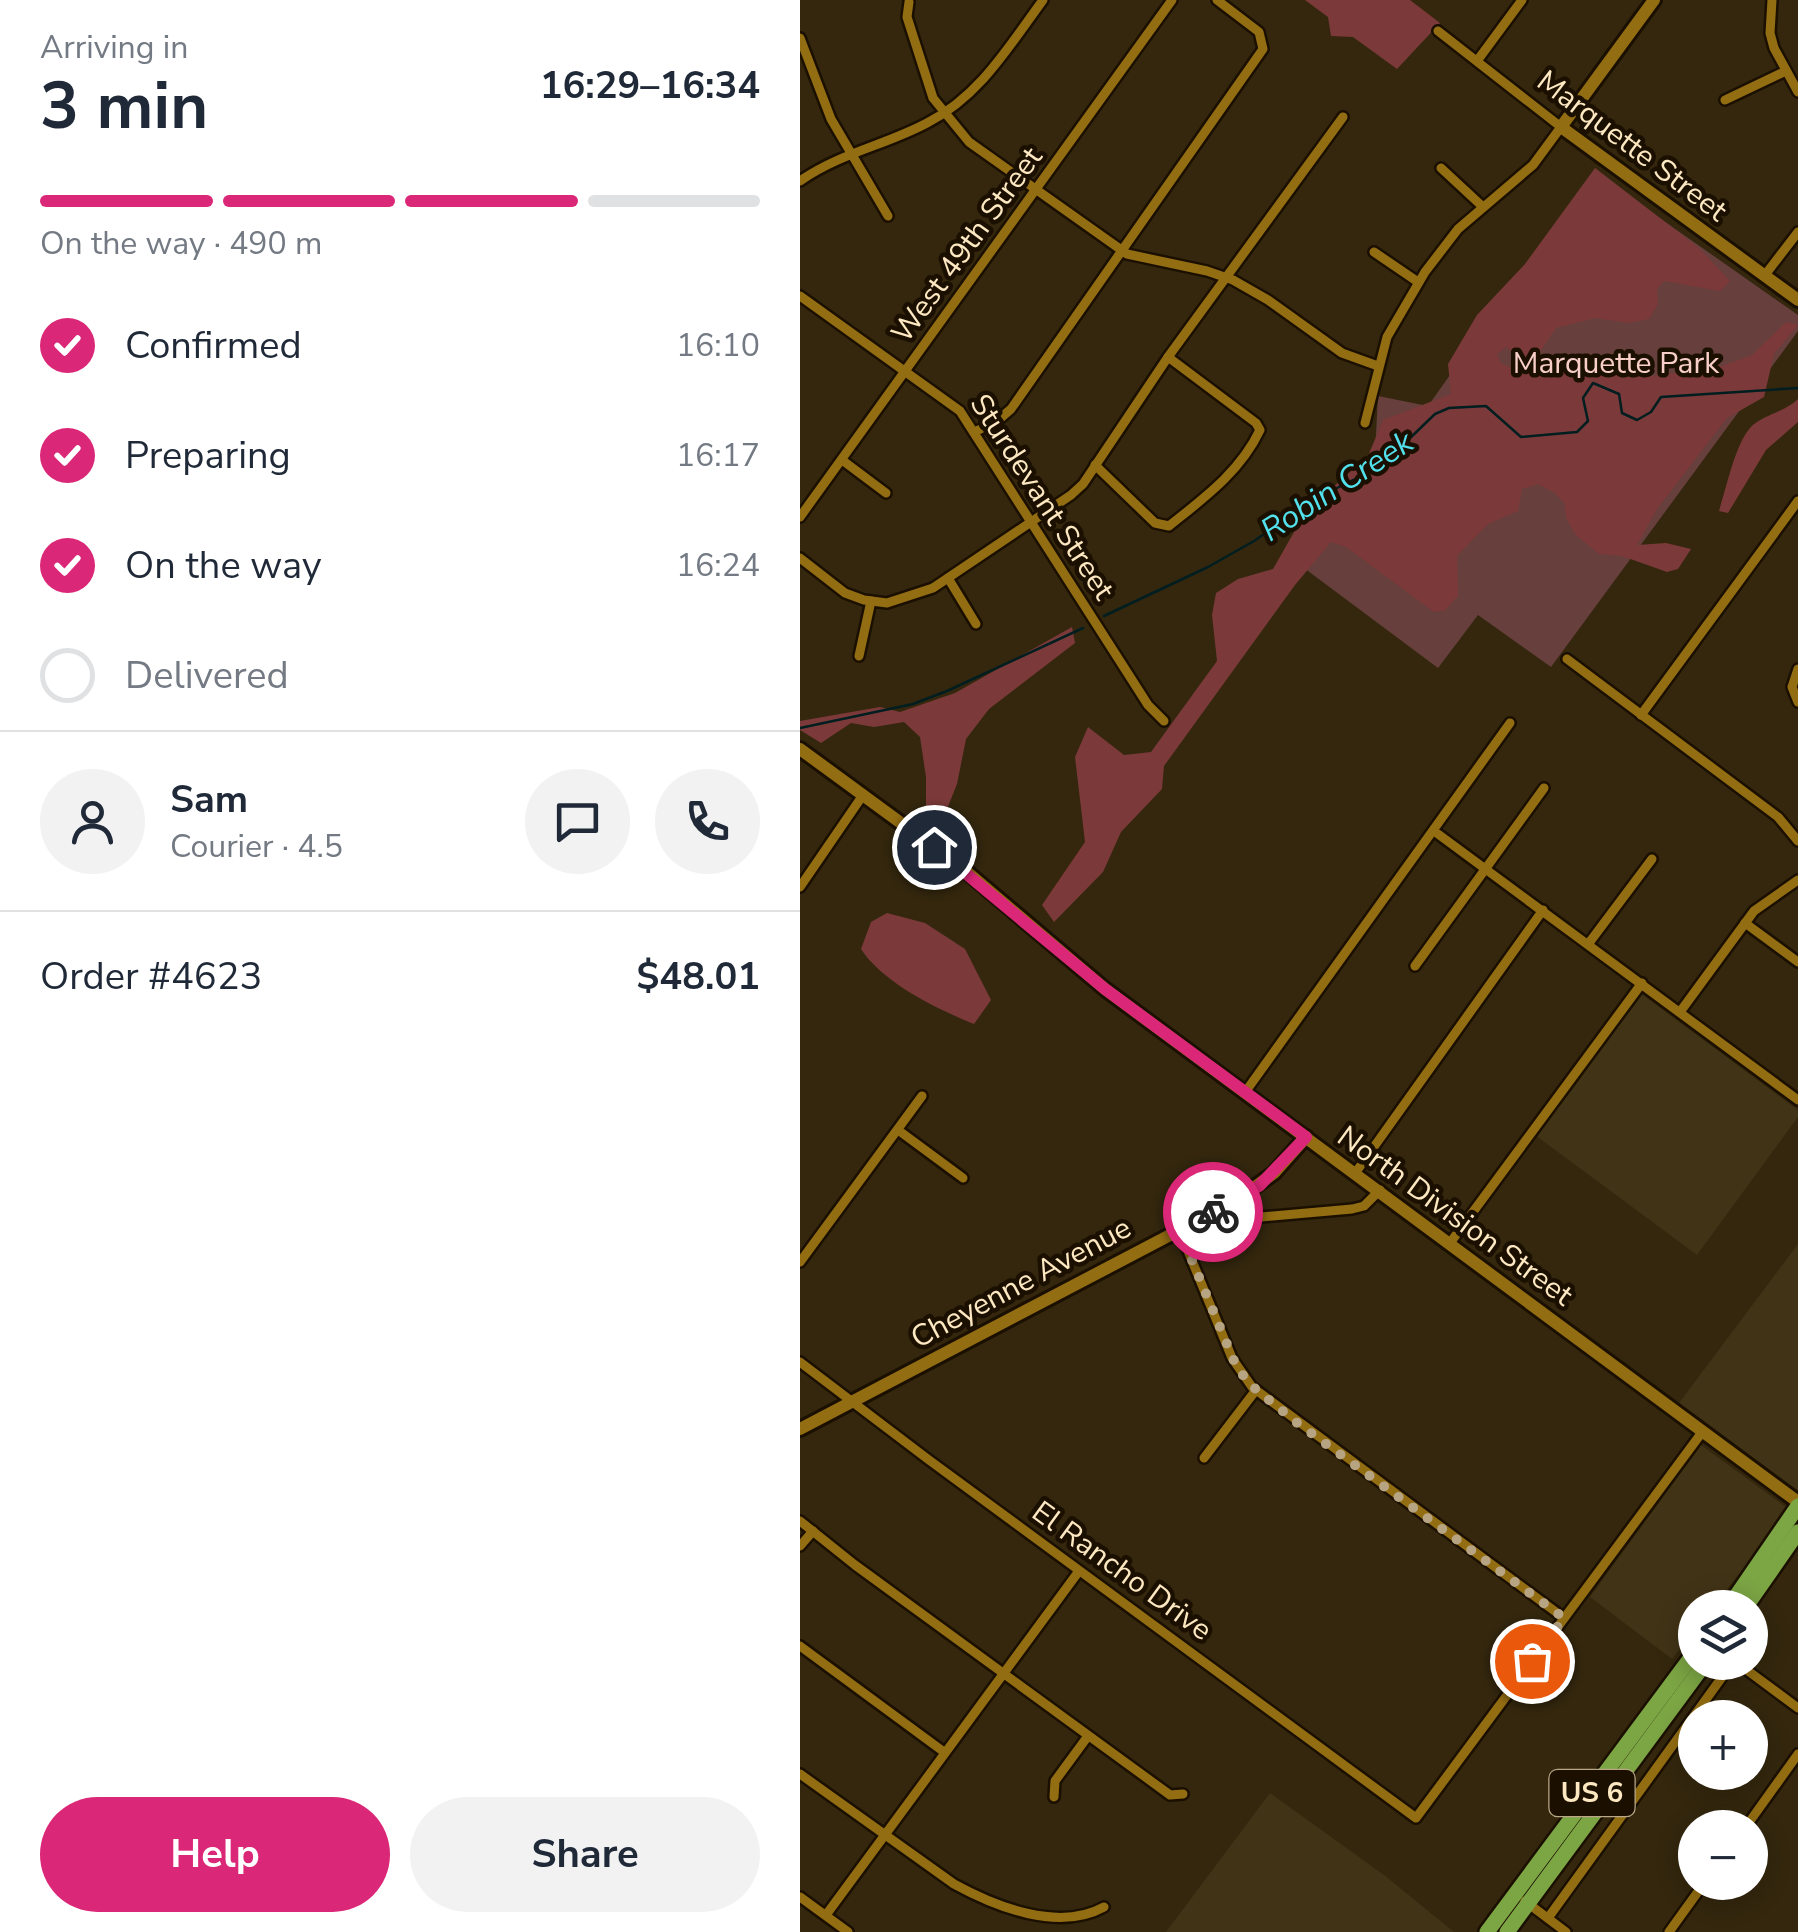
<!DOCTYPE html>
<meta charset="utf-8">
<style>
:root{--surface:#fff;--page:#f2f2f3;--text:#1f2937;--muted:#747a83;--line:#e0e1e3;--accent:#db2777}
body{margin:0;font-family:"Nunito Sans",sans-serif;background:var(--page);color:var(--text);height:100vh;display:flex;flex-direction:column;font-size:38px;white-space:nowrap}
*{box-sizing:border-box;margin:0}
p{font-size:32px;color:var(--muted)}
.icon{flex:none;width:55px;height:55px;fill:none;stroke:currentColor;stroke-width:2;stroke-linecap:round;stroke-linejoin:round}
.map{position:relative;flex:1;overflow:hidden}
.side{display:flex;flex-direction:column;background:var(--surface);width:800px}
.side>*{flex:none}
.controls{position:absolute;left:878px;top:1590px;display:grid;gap:20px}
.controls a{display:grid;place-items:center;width:90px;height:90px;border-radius:50%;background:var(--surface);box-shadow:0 5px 25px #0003;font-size:50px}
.pin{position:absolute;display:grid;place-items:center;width:85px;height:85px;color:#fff;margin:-42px;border:5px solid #fff;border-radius:50%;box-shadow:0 2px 10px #0007}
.courier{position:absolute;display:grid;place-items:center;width:100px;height:100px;margin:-50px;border:8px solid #db2777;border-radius:50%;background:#fff;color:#222;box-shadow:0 2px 12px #0007}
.head em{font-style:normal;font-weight:700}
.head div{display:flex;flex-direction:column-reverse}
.head{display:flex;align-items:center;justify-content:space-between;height:170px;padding:0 40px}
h1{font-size:65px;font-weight:700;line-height:75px}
.bar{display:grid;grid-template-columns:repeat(4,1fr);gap:15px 10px;align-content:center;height:120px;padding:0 40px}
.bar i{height:12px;border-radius:8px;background:var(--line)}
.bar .on{background:var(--accent)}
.bar p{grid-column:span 4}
.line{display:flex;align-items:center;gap:25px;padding:0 40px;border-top:2px solid var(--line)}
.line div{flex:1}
.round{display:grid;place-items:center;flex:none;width:105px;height:105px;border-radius:52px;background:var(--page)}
ol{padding:0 40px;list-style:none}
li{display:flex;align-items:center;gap:30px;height:110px}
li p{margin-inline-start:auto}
li .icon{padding:10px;border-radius:50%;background:var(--accent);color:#fff;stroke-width:4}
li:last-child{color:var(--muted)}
li i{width:55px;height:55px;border:5px solid var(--line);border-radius:50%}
.cta{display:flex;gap:20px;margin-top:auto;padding:20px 40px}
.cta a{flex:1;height:115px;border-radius:60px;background:var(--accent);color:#fff;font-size:40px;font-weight:700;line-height:115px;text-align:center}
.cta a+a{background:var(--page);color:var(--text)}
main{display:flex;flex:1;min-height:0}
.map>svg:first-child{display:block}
</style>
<main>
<section class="side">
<div class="head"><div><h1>3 min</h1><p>Arriving in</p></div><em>16:29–16:34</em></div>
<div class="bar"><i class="on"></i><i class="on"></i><i class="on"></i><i></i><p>On the way · 490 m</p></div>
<ol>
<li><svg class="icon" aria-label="check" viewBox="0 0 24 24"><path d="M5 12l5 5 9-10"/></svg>Confirmed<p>16:10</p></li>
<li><svg class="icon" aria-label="check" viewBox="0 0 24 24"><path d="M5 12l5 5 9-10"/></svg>Preparing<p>16:17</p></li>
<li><svg class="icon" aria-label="check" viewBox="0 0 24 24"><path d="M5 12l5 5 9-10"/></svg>On the way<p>16:24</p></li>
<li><i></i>Delivered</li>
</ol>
<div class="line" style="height:180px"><a class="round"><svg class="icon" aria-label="person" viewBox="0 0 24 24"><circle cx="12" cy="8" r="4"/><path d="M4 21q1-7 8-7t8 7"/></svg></a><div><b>Sam</b><p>Courier · 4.5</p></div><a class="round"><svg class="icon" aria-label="chat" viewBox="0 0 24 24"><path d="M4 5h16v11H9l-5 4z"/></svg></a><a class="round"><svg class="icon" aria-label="phone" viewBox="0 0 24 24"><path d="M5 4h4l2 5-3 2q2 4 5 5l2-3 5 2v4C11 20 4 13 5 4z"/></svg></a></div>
<div class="line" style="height:130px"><div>Order #4623</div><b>$48.01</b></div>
<div class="cta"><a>Help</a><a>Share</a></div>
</section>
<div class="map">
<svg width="998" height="1932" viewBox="0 0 998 1932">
<rect width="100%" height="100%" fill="#34270e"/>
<g fill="#413316">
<polygon points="840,993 998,1110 998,1117 897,1255 735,1135"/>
<polygon points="998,1244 998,1491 879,1403"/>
<polygon points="901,1445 990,1510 913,1607 895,1608 895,1630 872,1659 790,1597"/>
<polygon points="470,1793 584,1875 654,1932 366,1932"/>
</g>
<polygon fill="#673f3d" points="794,172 998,315 998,331 751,667 678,615 638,668 504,568 574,472 578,396 628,406"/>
<g fill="#7b3a39">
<polygon points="505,0 610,0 640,23 597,69 553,37 531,36 528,17"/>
<polygon points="795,168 899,248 930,281 920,291 864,281 857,289 858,304 849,319 829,323 795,318 756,328 735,359 720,358 706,347 697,354 701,363 711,368 757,375 785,361 810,373 854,376 922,366 952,355 986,322 998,325 974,354 964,397 927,418 857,509 837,545 866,543 891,549 878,569 867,572 822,556 799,554 775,534 766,518 765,504 755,493 738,484 722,489 718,511 688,524 657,556 658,596 645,610 634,612 546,547 531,542 495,585 364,766 362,789 321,832 303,872 254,922 242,905 285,842 275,757 288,727 324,755 351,752 417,661 412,615 416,593 438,579 473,569 506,511 568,456 583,420 651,394 648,364 677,315 725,264"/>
<path d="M998,399V422L966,450L928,513L919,511C926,489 935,445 950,428C962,415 985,412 998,399Z"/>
<polygon points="272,627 275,643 189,709 166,739 157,784 139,829 126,817 126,777 120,737 104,722 74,727 51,723 21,743 0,730 0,721 80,707 100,712 155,693"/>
<path d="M87,913L125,923L165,949L191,1000L174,1024C137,1009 83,983 61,949L71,922Z"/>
</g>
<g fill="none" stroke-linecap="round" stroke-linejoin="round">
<g stroke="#001e20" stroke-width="2.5">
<polyline points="304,616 408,567 454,541 515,499 581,466 635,414 649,408 686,406 721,437 777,432 788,421 783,398 793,383 819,394 822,413 837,420 851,412 861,397 998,388"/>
<polyline points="0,728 113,704 147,691 283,628"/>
</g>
<defs>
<g id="street">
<polyline points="972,0 970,33 974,48 998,92"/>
<polyline points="109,2 107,17 133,98 169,142 327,254 407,271 433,280 468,300 542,353 578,366"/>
<polyline points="0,38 31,119 88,216"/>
<polyline points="677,61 722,0"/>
<polyline points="925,100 986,71"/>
<polyline points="641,168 683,207"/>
<path d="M0,181C40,153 86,145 127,123C180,96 209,46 243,0"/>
<polyline points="574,252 618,282"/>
<polyline points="965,275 998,232"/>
<polyline points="0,296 160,411 348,705 364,721"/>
<polyline points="565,423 587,337 625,272 658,229 733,165 761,127 638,31"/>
<polyline points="174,432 196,422 211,409 463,49 459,32 417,0"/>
<polyline points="42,460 86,493"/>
<path d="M295,465L355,523L369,526C404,498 440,472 460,430L456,423L368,357"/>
<polyline points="0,517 372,0"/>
<polyline points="0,558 45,593 64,600 87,603 133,588 271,495 283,484 368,357 543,117"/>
<polyline points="148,578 176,624"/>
<polyline points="59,656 71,601"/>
<polyline points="767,659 978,817 998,841"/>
<polyline points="998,669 992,687 998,702"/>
<polyline points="841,715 998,501"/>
<polyline points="638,834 998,1100"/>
<polyline points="0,887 63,795"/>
<polyline points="945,923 998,962"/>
<polyline points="789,943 852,859"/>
<polyline points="615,966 744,788"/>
<polyline points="880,1012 954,911 998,880"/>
<polyline points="446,1091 710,723"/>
<polyline points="98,1130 163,1178"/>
<polyline points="556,1172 743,910"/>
<polyline points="435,1201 449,1217 461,1217 552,1209 564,1206 580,1190"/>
<polyline points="379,1229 432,1358 452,1387 764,1618"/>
<polyline points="650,1243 842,983"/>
<polyline points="0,1262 122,1096"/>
<polyline points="0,1362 129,1460 616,1818 903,1431"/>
<polyline points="404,1458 456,1390"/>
<polyline points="0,1521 55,1565 370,1795 383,1794"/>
<polyline points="0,1546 13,1531"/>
<polyline points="0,1646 144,1752"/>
<polyline points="936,1662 998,1708"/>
<path d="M0,1774L154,1884C196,1907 259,1932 304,1907"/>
<polyline points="254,1797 255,1781 288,1736"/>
<polyline points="945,1828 998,1754"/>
<polyline points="0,1897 48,1932"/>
<polyline points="725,1901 766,1932"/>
<polyline points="26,1915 279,1571"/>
<polyline points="748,1918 933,1662"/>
<polyline points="869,1932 905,1882"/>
</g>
<g id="secondary">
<polyline points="854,0 761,127 998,300"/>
<polyline points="0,749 161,867 305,989 998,1502"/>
<polyline points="0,1429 435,1201 474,1173 506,1137"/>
</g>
<g id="primary">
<polyline points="928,1608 998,1506"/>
<polyline points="945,1608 998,1532"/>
<polyline points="687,1932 895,1652"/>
<polyline points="707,1932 906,1662"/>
</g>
</defs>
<use href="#street" stroke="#1b1000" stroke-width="14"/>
<use href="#secondary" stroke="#1b1000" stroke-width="18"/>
<use href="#primary" stroke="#1b1000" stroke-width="20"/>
<use href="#street" stroke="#936d12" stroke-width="9"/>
<use href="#secondary" stroke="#936d12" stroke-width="12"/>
<use href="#primary" stroke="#7ca544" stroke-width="15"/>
</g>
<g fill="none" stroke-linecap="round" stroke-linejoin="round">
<polyline stroke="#b7a483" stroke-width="10" stroke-dasharray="0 18" points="413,1212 379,1229 437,1368 452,1386 496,1422 764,1618 732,1661"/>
<polyline stroke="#db2777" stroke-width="12" points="134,847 305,989 506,1137 459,1186 413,1212"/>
</g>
<g text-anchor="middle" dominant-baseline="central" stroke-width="9" stroke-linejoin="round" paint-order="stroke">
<rect fill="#1b1000" stroke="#b9a788" stroke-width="2.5" x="749.5" y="1770" width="85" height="46" rx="8"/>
<g font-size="28" font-weight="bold" fill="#fde8c2">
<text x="792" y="1793">US 6</text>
</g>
<g font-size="30" fill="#fde8c2" stroke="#1b1000">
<text transform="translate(832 146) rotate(37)">Marquette Street</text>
<text transform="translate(167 245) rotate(-54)">West 49th Street</text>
<text transform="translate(242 497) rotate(57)">Sturdevant Street</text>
<text transform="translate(655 1216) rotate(36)">North Division Street</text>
<text transform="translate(221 1283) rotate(-28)">Cheyenne Avenue</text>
<text transform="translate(322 1571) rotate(36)">El Rancho Drive</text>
</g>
<g font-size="30" fill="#f8cecb" stroke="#1b1000">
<text x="816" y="363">Marquette Park</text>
</g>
<g font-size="32" font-style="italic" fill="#52e1ec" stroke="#1b1000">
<text transform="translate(537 486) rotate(-33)">Robin Creek</text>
</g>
</g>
</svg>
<div class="controls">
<a><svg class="icon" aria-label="layers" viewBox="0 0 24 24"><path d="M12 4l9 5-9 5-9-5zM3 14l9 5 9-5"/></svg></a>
<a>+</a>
<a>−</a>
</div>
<div class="pin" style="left:732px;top:1661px;background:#ea580c"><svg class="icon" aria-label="bag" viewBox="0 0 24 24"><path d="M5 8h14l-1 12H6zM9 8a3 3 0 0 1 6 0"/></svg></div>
<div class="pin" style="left:134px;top:847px;background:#1f2937"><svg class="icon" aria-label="home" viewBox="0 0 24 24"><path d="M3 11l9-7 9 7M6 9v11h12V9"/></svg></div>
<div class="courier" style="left:413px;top:1212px"><svg class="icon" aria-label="bike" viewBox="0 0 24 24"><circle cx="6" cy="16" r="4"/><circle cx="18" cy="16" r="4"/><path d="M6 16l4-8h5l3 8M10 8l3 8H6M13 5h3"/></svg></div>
</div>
</main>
